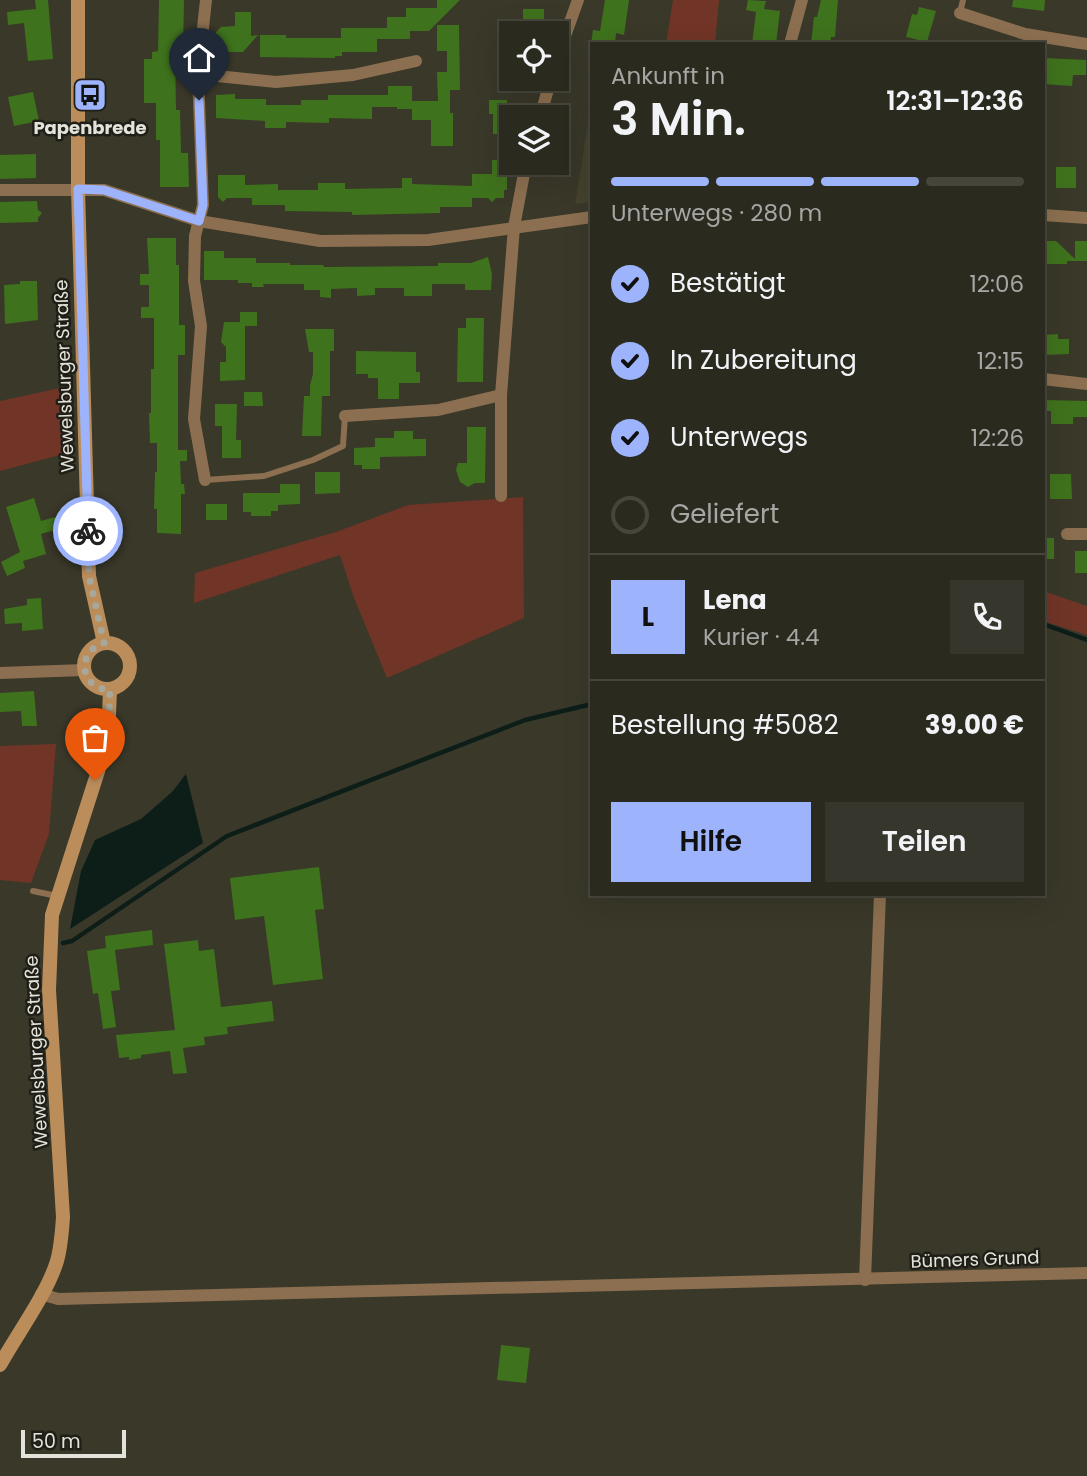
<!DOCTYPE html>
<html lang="de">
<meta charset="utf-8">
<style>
:root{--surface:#2b2a1f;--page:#37362c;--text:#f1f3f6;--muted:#a6a7a4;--line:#47463d;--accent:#9db4fd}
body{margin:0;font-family:Poppins,sans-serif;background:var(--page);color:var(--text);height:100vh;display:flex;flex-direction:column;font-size:26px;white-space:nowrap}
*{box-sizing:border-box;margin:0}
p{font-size:23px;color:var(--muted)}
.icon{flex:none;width:38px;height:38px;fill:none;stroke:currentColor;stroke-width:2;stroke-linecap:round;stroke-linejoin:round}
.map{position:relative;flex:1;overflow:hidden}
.side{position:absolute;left:590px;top:42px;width:455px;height:854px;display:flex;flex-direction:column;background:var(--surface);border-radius:0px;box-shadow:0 7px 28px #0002,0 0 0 2px var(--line)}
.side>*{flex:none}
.buttons{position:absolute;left:499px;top:21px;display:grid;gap:14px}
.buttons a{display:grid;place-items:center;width:70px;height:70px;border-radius:0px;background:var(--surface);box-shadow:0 7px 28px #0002,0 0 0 2px var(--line);font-size:35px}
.scale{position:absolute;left:21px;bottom:18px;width:105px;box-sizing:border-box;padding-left:7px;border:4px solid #e4e3da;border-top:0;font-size:19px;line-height:24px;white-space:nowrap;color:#e4e3da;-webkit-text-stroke:5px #1f1f18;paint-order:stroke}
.pin{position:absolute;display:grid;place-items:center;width:60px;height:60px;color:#fff;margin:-72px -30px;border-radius:50% 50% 50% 0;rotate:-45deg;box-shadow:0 0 7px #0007}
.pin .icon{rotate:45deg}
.courier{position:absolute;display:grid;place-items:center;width:70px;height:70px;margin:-35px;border:5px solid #9db4fd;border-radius:50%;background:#fff;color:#222;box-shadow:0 2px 9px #0007}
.summary em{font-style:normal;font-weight:600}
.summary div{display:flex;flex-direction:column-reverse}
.summary{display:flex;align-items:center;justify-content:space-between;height:119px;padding:0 21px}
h1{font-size:46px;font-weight:600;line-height:52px}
.bar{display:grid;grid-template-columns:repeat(4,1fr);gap:10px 7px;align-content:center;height:84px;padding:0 21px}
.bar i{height:9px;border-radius:5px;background:var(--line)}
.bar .active{background:var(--accent)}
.bar p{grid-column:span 4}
.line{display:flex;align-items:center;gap:18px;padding:0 21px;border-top:2px solid var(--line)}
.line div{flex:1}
.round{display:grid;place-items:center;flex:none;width:74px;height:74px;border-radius:0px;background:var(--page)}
ol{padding:0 21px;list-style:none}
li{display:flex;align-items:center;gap:21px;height:77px}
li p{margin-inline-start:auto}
li .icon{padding:7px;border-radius:50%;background:var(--accent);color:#111;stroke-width:4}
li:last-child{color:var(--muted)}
li i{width:38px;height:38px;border:4px solid var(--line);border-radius:50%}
.button{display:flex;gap:14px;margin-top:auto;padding:14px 21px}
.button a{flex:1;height:80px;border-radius:0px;background:var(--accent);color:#111;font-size:28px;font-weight:600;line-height:80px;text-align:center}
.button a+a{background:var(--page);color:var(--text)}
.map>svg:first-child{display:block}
</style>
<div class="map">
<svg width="1087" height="1476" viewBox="0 0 1087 1476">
<rect width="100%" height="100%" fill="#393829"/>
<polygon fill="#45422d" points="591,103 591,202 575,204 582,162"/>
<g fill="#713527">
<polygon points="673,0 719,0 715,44 666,44"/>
<polygon points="69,386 71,452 0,471 0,401"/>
<polygon points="523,497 524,618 387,678 354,598 340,555 194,603 195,573 336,532 408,505"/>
<polygon points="1043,591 1087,606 1087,635 1043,621"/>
<polygon points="56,744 49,834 31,883 0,880 0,746"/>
</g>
<polygon fill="#0d1e18" points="186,774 203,843 70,929 81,871 95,840 141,819 172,792"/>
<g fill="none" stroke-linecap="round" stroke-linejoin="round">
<g stroke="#0d1e18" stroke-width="4.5">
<polyline points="1043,624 1087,640"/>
<polyline points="63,943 72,941 227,836 525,720 592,704"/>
</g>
</g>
<g fill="#3f721d">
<polygon points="35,0 48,0 53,59 28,61 24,23 8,25 7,12 36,9"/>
<polygon points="159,0 184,0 183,51 175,51 176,110 180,110 181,153 188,153 189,187 160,187 160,140 156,140 156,103 144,103 144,59 152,59 152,52 158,51"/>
<polygon points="437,0 460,0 429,31 410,31 410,39 377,39 377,52 342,52 342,56 335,56 335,58 260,57 260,35 286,35 286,38 341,38 341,28 387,28 387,17 406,17 406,8 437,8"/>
<polygon points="605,0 629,0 624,35 616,33 615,44 591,44 593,30 600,31"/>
<polygon points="748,0 766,1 764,9 780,11 776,44 752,44 756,12 746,10"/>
<polygon points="821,0 838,0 835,37 831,37 830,44 811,44 814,17 817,17"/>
<polygon points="1013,0 1045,0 1044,11 1012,7"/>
<polygon points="919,7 936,11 927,42 906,37 912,14 917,15"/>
<rect x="523" y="9" width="21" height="24"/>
<polygon points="235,12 251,12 251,36 258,35 243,52 225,52 215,43 215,33 221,27 235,26"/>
<polygon points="437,25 459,25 460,90 450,90 450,113 453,113 453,146 431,146 431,120 412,120 412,109 397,109 397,107 372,107 372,119 329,118 329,123 286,122 286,128 265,128 265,121 216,118 216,95 235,94 235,99 266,99 266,105 301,105 301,100 328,100 328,95 388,95 388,86 412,86 412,101 438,101 437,72 447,72 447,51 437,51"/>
<polygon points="1044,58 1086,60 1086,75 1073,75 1072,86 1043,84"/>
<polygon points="33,92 39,121 14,126 8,97"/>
<polygon points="489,100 507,100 507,113 511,113 511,134 493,134 493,114 489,114"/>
<polygon points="36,154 36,178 0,179 0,155"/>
<polygon points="492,160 507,160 507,190 504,190 504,198 496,198 492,202 488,198 472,198 472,207 440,207 440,213 352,215 352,212 285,211 285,205 252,205 252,198 227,198 223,202 218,197 218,175 245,175 245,185 278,184 278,190 318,190 318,183 345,183 345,189 402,188 402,178 412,178 412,184 472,186 472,174 492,174"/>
<rect x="1056" y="167" width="20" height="21"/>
<polygon points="37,201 38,210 42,213 38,218 38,222 0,223 0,202"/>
<polygon points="147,238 176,238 176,265 179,265 179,325 185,325 185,355 178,355 178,450 187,450 187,461 180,461 181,484 184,484 185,494 181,494 181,534 157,533 157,509 154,509 155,472 157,472 157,443 150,443 149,413 151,413 151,369 154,369 154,318 141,318 141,307 149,307 149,285 140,285 140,274 149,274"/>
<polygon points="1043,241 1056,241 1075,259 1075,241 1087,241 1087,261 1067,261 1067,264 1043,264"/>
<polygon points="204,251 224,251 224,258 256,258 256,263 290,263 290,265 323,265 324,267 438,266 438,263 471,263 488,257 492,274 491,290 465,290 465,284 432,284 432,296 404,296 404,288 375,288 375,295 357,296 357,288 331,289 331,298 320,297 320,290 304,290 304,284 263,284 264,287 252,287 252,283 238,283 238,280 204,280"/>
<polygon points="20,281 37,281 38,320 5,324 4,285 20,284"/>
<polygon points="240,312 257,312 257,326 245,326 245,380 220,381 220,362 226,362 226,347 221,342 224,322 240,322"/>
<polygon points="466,318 484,318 483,382 457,382 458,328 466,328"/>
<polygon points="305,329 334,329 334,351 330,351 330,396 322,396 321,436 302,436 304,396 310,396 310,385 313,374 313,352 309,352"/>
<polygon points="1058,334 1058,339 1069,339 1069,354 1043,355 1043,335"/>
<polygon points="356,351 416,352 416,372 420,372 420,383 399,383 399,399 378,399 378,378 368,378 368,374 356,374"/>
<polygon points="244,392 262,392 263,406 244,406"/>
<polygon points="1043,400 1087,401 1087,417 1073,417 1073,424 1051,424 1051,411 1043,411"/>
<polygon points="215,404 237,404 236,440 241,440 241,458 222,458 222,426 215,426"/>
<polygon points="467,427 486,427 485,483 475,483 468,487 460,482 456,470 458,463 467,463"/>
<polygon points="394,431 413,431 413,439 426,439 426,456 380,457 380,469 362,469 362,465 354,465 354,448 375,447 375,438 394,438"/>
<polygon points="315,472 340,472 340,493 315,494"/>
<polygon points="1050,474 1071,474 1072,499 1050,499"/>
<polygon points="280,484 300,484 300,504 278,505 278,511 271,511 271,516 251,516 251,512 243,512 243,493 280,493"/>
<polygon points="34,498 41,521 55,517 58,529 41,534 46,554 23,561 25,568 7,576 1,562 20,552 6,507"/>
<rect x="206" y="504" width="21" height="16"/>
<rect x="1043" y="538" width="11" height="21"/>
<rect x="1075" y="551" width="12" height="22"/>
<polygon points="41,598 43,629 22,631 22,623 5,624 4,609 27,605 27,599"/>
<polygon points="34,691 37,726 22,726 21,711 0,712 0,693"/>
<polygon points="319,867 324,909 315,910 323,979 273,985 264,916 235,920 230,878"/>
<polygon points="152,930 153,945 115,950 120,990 111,991 116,1027 103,1029 98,993 93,994 87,951 106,948 105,936"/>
<polygon points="198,940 199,951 214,949 221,1007 272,1001 274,1021 227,1027 228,1034 204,1037 205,1045 183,1048 187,1073 173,1074 170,1051 141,1055 141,1058 129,1060 129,1057 119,1058 116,1035 175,1030 164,944"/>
<polygon points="501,1345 530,1348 526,1383 497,1380"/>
</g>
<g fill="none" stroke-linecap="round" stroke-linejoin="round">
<g stroke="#8c6f50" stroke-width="6">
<polyline points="960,13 963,0"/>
<polyline points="205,480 264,476 313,460 343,446 345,416"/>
<polyline points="33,891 57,896"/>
</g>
<g stroke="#8c6f50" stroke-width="12">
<polyline points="960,13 1025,34 1087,44"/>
<polyline points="790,44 802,0"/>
<polyline points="556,61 578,0"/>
<polyline points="198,74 276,82 353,75 416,61"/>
<polyline points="540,117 551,79"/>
<polyline points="0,190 104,190 199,221 320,241 428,240 592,217"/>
<polyline points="1043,215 1087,218"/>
<polyline points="1043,379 1087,384"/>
<polyline points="345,416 438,410 501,395"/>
<polyline points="205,480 194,419 201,326 194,281 195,236 203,205 198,74 206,0"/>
<polyline points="501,496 501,395 514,227 526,163"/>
<polyline points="1067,534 1087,534"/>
<polyline points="0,673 84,670"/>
<polyline points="865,1280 880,894"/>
<polyline points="41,1294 58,1299 1087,1273"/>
</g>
<g stroke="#bb8d5b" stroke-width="14">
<polyline points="78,0 78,189 89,576 104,643"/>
<circle cx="107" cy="666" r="23"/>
<path d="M0,1365C17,1334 47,1294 57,1261C61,1247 62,1232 63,1217L49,990L52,915L108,740L110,690"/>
</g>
</g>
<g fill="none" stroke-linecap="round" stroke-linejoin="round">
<path stroke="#a8a79c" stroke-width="7" stroke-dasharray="0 12.6" d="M88,531L89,576L104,643C75,652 80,689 110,690L108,740L95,780"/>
<polyline stroke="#9db4fd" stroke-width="9" points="88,531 78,189 104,190 199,221 203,205 199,100"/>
</g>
<defs>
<symbol id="bus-square" viewBox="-11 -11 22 22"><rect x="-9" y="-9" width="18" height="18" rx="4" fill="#9db4fd" stroke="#1f1f18"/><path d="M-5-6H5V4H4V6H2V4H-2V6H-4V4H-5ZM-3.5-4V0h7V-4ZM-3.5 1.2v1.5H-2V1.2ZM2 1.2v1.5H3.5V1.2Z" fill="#111"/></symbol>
</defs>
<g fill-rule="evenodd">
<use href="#bus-square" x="71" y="76" width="38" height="38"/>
</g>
<g text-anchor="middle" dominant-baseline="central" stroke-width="5" stroke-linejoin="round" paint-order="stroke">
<g font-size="18" font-weight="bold" fill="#e4e3da" stroke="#1f1f18">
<text x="90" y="127">Papenbrede</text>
</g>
<g font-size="18" fill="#e4e3da" stroke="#1f1f18">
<text transform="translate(64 376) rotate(-92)">Wewelsburger Straße</text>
<text transform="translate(36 1052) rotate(-93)">Wewelsburger Straße</text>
<text transform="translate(975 1259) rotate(-2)">Bümers Grund</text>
</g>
</g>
</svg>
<div class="buttons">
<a><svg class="icon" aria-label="locate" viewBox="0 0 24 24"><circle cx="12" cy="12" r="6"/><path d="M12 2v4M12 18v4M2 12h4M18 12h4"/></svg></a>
<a><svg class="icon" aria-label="layers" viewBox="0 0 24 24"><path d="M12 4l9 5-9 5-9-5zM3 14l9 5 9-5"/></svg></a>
</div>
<div class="scale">50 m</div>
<div class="pin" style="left:95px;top:780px;background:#ea580c"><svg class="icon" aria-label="bag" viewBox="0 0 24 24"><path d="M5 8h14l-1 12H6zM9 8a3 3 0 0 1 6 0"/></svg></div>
<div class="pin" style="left:199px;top:100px;background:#1f2937"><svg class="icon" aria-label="home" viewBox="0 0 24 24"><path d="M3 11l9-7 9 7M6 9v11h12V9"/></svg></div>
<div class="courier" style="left:88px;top:531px"><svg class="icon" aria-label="bike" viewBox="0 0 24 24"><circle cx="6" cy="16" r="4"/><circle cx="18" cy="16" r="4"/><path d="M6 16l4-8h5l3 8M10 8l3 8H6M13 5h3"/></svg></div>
<section class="side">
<div class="summary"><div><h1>3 Min.</h1><p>Ankunft in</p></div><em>12:31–12:36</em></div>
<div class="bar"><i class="active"></i><i class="active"></i><i class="active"></i><i></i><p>Unterwegs · 280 m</p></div>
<ol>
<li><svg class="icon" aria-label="check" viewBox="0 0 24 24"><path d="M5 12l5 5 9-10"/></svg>Bestätigt<p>12:06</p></li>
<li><svg class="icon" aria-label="check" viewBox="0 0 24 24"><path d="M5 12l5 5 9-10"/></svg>In Zubereitung<p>12:15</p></li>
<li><svg class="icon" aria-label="check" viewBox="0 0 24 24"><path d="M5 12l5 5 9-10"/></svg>Unterwegs<p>12:26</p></li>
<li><i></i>Geliefert</li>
</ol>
<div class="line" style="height:126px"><b class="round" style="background:var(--accent);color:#111">L</b><div><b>Lena</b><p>Kurier · 4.4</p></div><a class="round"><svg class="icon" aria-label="phone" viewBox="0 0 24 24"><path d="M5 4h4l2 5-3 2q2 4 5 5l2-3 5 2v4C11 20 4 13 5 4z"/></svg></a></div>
<div class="line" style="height:91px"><div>Bestellung #5082</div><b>39.00 €</b></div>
<div class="button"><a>Hilfe</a><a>Teilen</a></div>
</section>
</div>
